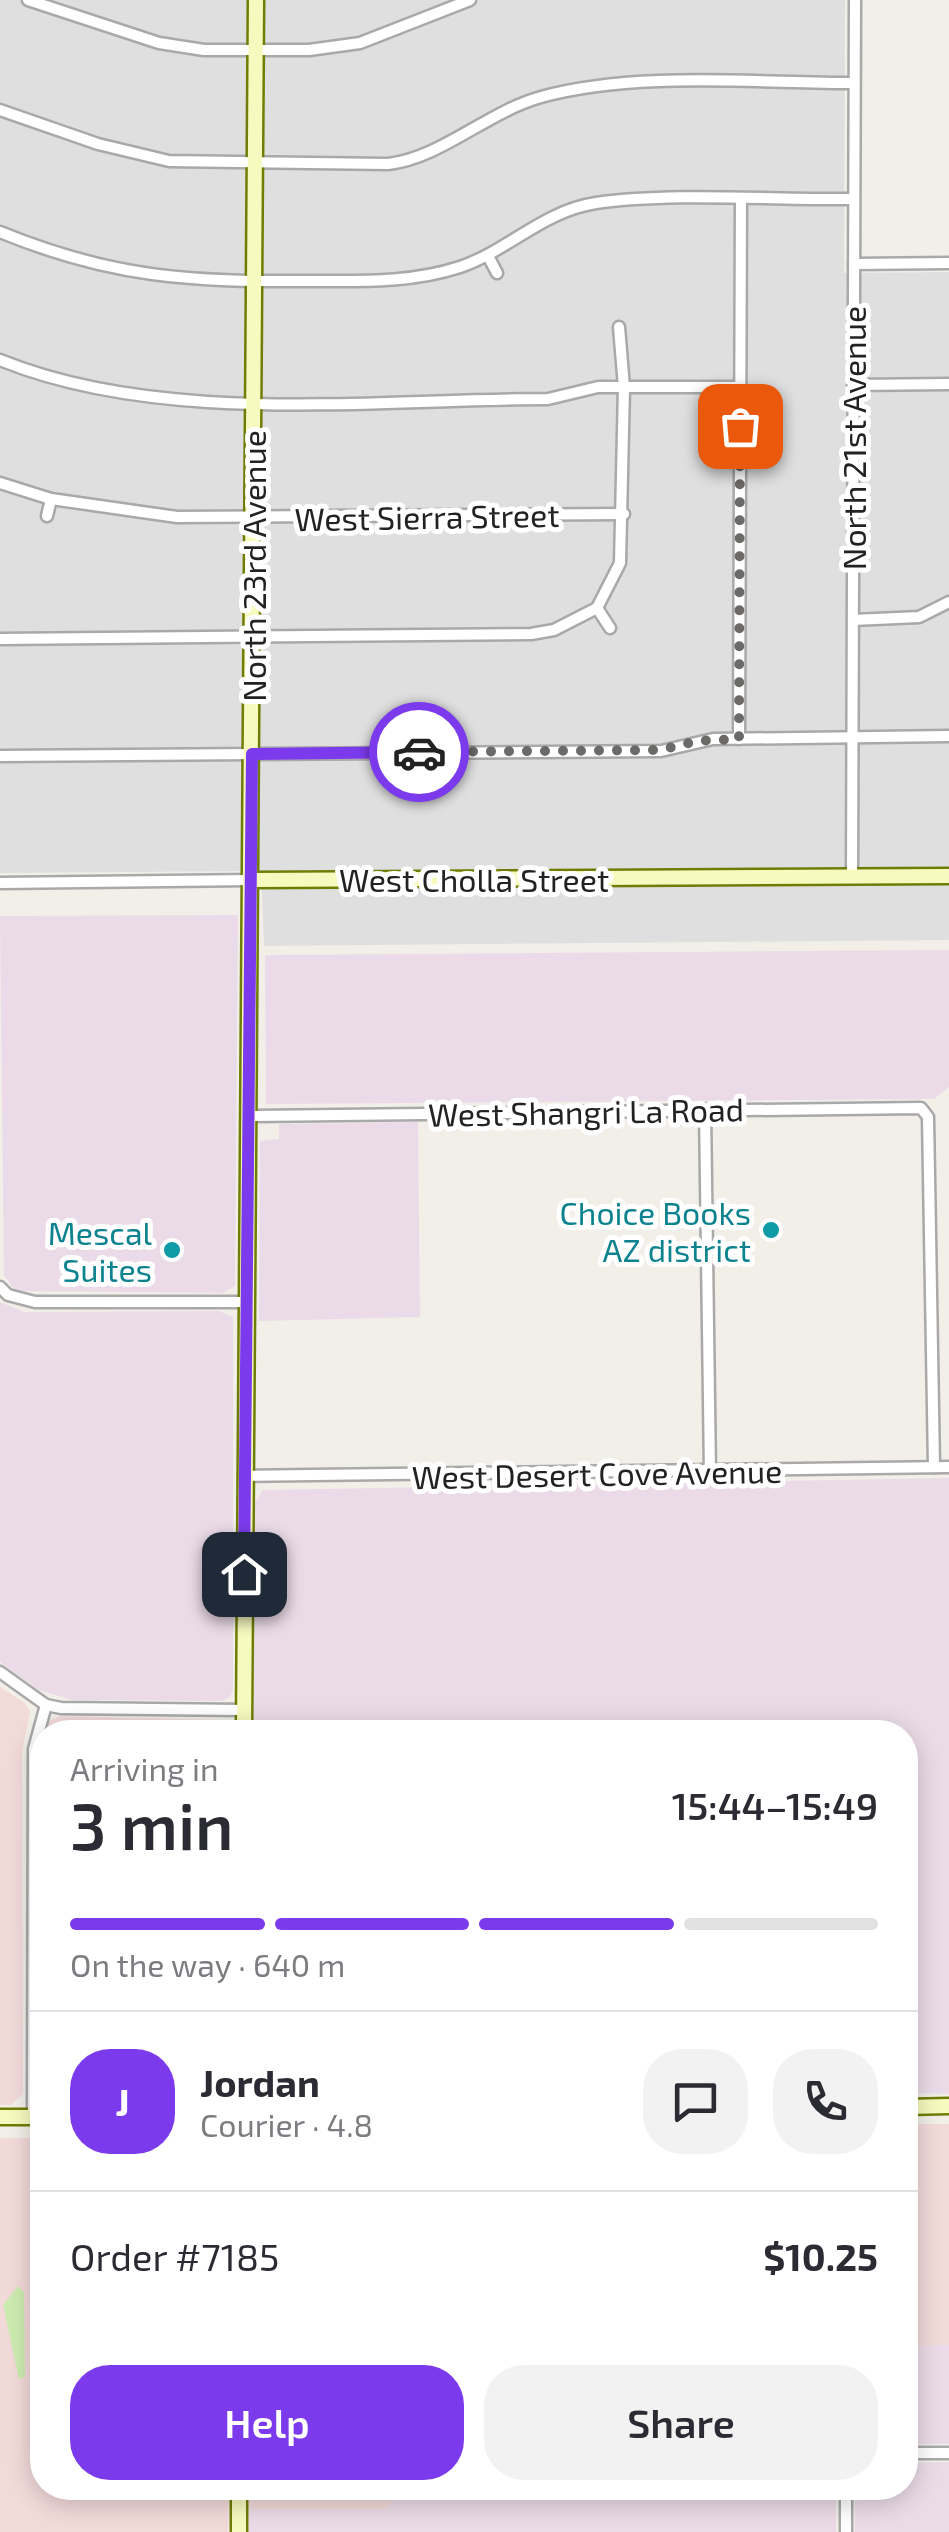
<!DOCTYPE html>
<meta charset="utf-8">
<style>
:root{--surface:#fff;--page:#f2f2f3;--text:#2b2b33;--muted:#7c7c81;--line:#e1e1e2;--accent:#7c3aed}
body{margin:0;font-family:"Exo 2",sans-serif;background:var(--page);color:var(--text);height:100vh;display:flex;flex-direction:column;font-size:38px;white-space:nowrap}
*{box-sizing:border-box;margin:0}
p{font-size:32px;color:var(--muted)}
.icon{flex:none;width:55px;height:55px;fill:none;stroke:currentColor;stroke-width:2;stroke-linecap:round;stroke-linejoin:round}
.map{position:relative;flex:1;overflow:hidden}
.details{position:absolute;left:30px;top:1720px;width:888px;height:780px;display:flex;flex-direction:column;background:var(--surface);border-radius:40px;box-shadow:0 5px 25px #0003}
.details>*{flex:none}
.pin{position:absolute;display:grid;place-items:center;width:85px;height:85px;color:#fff;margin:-42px;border-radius:20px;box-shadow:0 5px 15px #0006}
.courier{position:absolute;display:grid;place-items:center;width:100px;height:100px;margin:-50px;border:8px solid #7c3aed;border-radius:50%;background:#fff;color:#222;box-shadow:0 2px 12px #0007}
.summary em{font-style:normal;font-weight:600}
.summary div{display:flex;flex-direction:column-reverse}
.summary{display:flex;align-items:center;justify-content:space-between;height:170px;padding:0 40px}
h1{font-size:65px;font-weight:600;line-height:75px}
.bar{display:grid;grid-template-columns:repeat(4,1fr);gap:15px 10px;align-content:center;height:120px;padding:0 40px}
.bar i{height:12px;border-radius:8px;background:var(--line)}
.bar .current{background:var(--accent)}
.bar p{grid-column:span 4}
.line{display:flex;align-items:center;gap:25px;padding:0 40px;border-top:2px solid var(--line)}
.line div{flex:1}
.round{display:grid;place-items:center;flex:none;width:105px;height:105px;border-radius:40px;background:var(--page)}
.action{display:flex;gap:20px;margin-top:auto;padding:20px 40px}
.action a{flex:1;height:115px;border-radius:40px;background:var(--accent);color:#fff;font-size:40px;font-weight:600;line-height:115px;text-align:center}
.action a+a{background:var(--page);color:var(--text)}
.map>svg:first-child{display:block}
</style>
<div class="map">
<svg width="949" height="2532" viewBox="0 0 949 2532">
<rect width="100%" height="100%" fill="#f2efe9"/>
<polygon fill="#e0dfdf" points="0,0 845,0 844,273 949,272 949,940 264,946 261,871 0,873"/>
<g fill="#f2dad9">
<polygon points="0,1687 25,1703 30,1712 22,1753 23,2094 11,2105 0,2105"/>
<polygon points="60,1716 221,1720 233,1732 44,1732 49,1721"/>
<polygon points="905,2124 949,2124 949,2345 905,2346"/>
<polygon points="0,2138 42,2138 42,2488 229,2488 228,2532 0,2532"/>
<polygon points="249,2488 394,2488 394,2502 390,2509 249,2509"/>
</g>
<g fill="#ebdbe8">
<polygon points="238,915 235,1286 223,1293 15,1291 4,1275 0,916"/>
<polygon points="949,950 949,1087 934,1099 266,1104 265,955"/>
<polygon points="418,1122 420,1317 259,1321 260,1141 279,1139 279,1124"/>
<polygon points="0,1302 24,1312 219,1311 233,1317 233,1689 230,1697 222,1701 72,1700 39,1690 0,1662"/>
<polygon points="949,1478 949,2094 905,2093 905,1732 254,1732 255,1503 263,1490"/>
<polygon points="949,2345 949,2444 905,2444 905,2346"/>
<polygon points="949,2462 949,2532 855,2532 855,2488 905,2488 905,2463"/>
<polygon points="394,2488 836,2488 836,2532 249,2532 249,2509 389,2509"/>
</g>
<polygon fill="#cdebb0" points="18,2286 24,2292 25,2377 19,2379 3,2305"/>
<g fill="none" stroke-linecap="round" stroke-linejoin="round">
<defs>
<g id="street">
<polyline points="28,0 159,43 204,50 309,50 360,43 470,0"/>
<path d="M0,110L98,144L169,161L388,164C441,158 487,112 541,97C636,71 755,83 854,83"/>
<path d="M0,232C112,278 191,282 310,281C362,281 411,283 460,267C509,250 543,211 596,203C672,192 774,200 853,199"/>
<polyline points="488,256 497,273"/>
<polyline points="854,264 949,263"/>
<path d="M0,360C162,426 375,399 548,399L598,387H740"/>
<polyline points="853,385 949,384"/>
<polyline points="0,483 51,499 177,517 624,514"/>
<polyline points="47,516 51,499"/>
<polyline points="597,608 610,628"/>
<polyline points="853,620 919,617 949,602"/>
<polyline points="0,639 531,634 554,630 597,608 620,563 624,387 619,327"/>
<polyline points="739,739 741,200"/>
<polyline points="0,756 661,751 713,739 949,736"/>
<polyline points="852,877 855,0"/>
<polyline points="0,883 251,880"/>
<polyline points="705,1109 710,1473"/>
<polyline points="249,1116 921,1108 928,1117 934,1467"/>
<polyline points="0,1287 8,1295 35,1302 248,1302"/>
<polyline points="244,1476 949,1467"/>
<polyline points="0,1672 46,1705 61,1708 244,1710"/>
<polyline points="33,2117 34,1749 46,1705"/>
<polyline points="905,2453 949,2453"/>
<polyline points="846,2532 846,2488"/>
</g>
<g id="secondary">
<polyline points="251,880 949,876"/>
<polyline points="244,1732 256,0"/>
<polyline points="905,2107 949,2106"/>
<polyline points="0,2117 42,2117"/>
<polyline points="239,2532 239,2488"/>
</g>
</defs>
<use href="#street" stroke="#a9a9a9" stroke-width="15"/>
<use href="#secondary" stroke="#707d05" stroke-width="19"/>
<use href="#street" stroke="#fff" stroke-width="10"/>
<use href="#secondary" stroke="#f7fabf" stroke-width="14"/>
</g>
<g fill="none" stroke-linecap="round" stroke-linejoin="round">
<polyline stroke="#6b6a68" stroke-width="10" stroke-dasharray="0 18" points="419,752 661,750 697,741 739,739 740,426"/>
<polyline stroke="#7c3aed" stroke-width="12" points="244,1574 252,754 419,752"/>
</g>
<g fill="#0f9aa8" stroke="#fff" stroke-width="4">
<circle cx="771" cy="1230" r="10"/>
<circle cx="172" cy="1250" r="10"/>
</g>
<g text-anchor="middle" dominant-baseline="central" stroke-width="10" stroke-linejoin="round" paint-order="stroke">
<g font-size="32" fill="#222" stroke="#fff">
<text transform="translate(853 438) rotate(-90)">North 21st Avenue</text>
<text transform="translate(427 516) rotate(-1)">West Sierra Street</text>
<text transform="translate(253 566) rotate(-90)">North 23rd Avenue</text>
<text x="474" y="879">West Cholla Street</text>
<text transform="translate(586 1111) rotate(-1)">West Shangri La Road</text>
<text transform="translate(597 1473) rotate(-1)">West Desert Cove Avenue</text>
</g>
<g font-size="32" fill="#0d838f" stroke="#fff" text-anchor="end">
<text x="751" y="1212">Choice Books<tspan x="751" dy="37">AZ district</tspan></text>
<text x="152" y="1232">Mescal<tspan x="152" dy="37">Suites</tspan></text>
</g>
</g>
</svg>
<div class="pin" style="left:740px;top:426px;background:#ea580c"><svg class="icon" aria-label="bag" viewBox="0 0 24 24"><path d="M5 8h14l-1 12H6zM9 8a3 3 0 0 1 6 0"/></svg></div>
<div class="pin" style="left:244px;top:1574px;background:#1f2937"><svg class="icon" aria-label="home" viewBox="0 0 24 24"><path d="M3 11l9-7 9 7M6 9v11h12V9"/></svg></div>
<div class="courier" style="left:419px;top:752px"><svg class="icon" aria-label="car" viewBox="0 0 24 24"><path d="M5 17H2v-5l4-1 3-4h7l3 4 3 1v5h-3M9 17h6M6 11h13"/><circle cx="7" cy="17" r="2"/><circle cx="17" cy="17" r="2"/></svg></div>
<section class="details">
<div class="summary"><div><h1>3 min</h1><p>Arriving in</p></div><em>15:44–15:49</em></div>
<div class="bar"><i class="current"></i><i class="current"></i><i class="current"></i><i></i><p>On the way · 640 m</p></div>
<div class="line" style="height:180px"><b class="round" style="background:var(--accent);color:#fff">J</b><div><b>Jordan</b><p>Courier · 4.8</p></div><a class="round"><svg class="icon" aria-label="chat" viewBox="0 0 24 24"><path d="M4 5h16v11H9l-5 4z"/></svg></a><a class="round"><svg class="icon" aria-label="phone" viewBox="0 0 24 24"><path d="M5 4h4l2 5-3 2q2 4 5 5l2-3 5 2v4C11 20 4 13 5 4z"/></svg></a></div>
<div class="line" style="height:130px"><div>Order #7185</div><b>$10.25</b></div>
<div class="action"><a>Help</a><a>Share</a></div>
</section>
</div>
